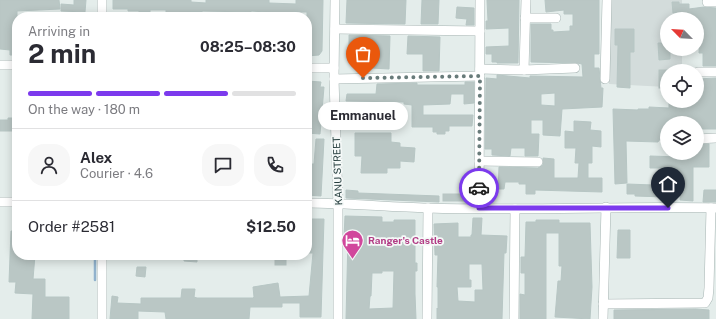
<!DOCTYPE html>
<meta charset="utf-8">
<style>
:root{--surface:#fff;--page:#f7f7f7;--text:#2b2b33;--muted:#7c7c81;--line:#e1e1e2;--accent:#7c3aed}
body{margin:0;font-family:"Public Sans",sans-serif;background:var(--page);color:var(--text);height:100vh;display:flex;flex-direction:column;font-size:15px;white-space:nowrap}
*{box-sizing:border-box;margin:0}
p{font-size:13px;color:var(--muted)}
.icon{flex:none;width:22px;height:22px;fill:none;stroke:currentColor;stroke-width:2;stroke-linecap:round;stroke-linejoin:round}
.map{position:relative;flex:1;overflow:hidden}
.side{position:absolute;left:12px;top:12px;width:300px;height:248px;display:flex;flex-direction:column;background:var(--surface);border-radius:16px;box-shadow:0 2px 10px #0003}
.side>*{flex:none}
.needle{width:26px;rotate:294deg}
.tools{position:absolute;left:660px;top:12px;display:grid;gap:8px}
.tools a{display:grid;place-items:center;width:44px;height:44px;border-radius:50%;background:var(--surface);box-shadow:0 2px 10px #0003;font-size:20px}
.pin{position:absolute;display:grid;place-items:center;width:34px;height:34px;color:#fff;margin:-41px -17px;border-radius:50% 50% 50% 0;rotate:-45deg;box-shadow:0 0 4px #0007}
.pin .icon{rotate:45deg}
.courier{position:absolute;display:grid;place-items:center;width:40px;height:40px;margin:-20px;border:3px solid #7c3aed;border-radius:50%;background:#fff;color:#222;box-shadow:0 1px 5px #0007}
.bubble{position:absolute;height:28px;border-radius:14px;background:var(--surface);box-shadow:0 2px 10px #0003;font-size:13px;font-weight:700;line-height:28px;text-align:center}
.overview em{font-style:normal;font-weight:700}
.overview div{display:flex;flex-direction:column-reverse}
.overview{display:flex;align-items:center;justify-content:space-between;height:68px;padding:0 16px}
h1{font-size:26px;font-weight:700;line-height:30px}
.bar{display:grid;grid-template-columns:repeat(4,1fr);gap:6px 4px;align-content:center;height:48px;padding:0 16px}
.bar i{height:5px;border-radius:3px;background:var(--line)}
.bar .on{background:var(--accent)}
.bar p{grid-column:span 4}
.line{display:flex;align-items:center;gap:10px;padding:0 16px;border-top:1px solid var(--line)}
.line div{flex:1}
.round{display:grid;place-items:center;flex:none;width:42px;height:42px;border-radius:16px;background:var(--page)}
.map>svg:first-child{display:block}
</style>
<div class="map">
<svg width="716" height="319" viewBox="0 0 716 319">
<rect width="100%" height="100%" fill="#e4edeb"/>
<polygon fill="#d3dcdb" points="609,0 682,0 682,19 667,19 667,49 682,49 682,71 667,71 667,87 609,84"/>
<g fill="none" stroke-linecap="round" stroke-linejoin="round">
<polyline stroke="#91b2cd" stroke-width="2.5" points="95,280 95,255"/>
</g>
<g fill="#bac7c5" stroke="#b7c6c4" fill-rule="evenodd">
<polygon points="0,0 59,0 60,9 17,11 17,55 10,55 10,50 0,49"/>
<polygon points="74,0 86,0 85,12 61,11 61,4 74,5"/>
<polygon points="113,0 191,0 191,2 206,3 206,0 269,0 269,3 296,4 296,0 323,0 322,51 319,55 307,56 307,12 295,12 295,14 251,11 251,12 202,11 202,12 191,12 166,13 166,10 150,10 150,12 139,12 139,11 128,11 128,9 113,9"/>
<polygon points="347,0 406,0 405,24 346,23"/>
<polygon points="422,0 439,0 438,24 421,24"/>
<polygon points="487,0 519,0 518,63 497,63 497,62 492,62 492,54 486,54 486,47 509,46 509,28 486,29 486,21 488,21"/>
<path d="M545,0H599V54H594V68H599L601,88H603L602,107L562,109L560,136L543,135V120H531V134H539L538,156H525V148H511L510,156L492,155V149H485L486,78L497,79V75L530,78V76L583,77L582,64L577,63L531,62V24H551V30H553V32L570,31V26H573V14H564V10L546,12ZM555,93V106L541,105V94Z"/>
<polygon points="672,2 679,2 679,4 689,4 689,9 704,7 716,8 716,66 703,66 703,53 699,53 700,33 697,33 697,19 681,19 681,12 673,13"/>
<polygon points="457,7 474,8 474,25 466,25 467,19 456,18"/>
<polygon points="615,29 634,29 634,52 630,52 630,88 617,87 618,45 615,45"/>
<polygon points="349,35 390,36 389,69 372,68 372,66 355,65 349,58"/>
<polygon points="408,36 440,37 439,71 423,71 423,54 407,54"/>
<polygon points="658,43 667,43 667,49 670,49 670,59 659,60"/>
<rect x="659" y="70" width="8" height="18"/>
<polygon points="716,78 716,129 697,129 698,123 667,121 667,140 659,140 658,142 626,141 627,183 615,184 613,109 638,110 638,109 649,109 649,107 669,108 669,101 697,101 697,79"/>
<polygon points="307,81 321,82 320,87 324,87 320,134 307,133"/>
<polygon points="465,82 474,82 474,103 464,104 464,94 451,94 450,104 423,105 423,115 473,115 472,126 449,126 449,131 445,131 445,134 437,134 437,132 433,132 433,127 412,127 412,105 404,104 404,102 346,101 347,94 376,94 377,84 417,83 417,85 465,85"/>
<polygon points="8,118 16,118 16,131 0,131 0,120 8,120"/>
<polygon points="574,121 591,122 590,130 601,131 601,147 592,146 592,163 588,163 588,178 602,178 602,192 535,190 535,194 526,194 526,184 519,184 519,182 505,182 504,189 498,189 499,167 538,168 543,165 543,158 554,159 554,178 578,178 579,163 575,163 576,148 565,148 565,131 574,132"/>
<polygon points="355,133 391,133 391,142 400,143 400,147 415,148 414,162 400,161 400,168 387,168 387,173 361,173 362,156 355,156"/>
<polygon points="316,139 324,139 321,196 307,195 307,164 314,164"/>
<polygon points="709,144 709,167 693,167 693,201 680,200 681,189 665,189 665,197 635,196 635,194 627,194 627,184 653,185 653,179 667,180 668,168 650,168 650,156 680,157 680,155 697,153 697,145"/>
<polygon points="346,190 358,191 358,193 439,196 439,202 346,198"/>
<polygon points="704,190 716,190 716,202 703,202"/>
<rect x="443" y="194" width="30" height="7"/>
<path d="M345,216L382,217V222H394V220H415V263H417V271H415V294L416,319H346L348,237H344ZM382,271H394L393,308L369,309L370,296H371L372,273H382Z"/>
<path d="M473,218H482L481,235L507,236L506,253H504L502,319H437V308L438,309V287H437L438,255H435L434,224L458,223V237H471V235H472ZM469,264H482L483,290H475V302L458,301L457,287H471V280H469Z"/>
<polygon points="307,219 324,219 321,317 300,317 300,303 282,303 282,307 250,307 249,319 166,319 165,312 138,311 138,319 110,319 112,296 118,297 117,303 141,304 141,298 181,298 182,289 195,289 194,297 197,298 253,298 254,297 253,287 278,283 280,297 309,296 313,253 307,253"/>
<polygon points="536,220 559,220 559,223 590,223 592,287 590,319 555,317 558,281 561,281 562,266 559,266 559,233 546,233 546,319 520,319 520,294 525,295 525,273 521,273 521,257 525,257 526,222 536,222"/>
<polygon points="618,230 630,230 630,258 617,258"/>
<polygon points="11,231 17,231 17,255 35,255 33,279 45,279 45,297 69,297 69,319 32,319 33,294 15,293 16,282 9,282"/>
<polygon points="184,255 197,255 197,262 184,261"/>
<rect x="275" y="255" width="11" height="10"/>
<polygon points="137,267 146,267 145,277 136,276"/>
<polygon points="696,309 709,310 709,319 614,319 614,310"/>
</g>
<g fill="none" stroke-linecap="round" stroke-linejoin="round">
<defs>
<g id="street">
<polyline points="335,0 334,79 338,203 338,319"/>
<polyline points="707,2 716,2"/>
<polyline points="102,17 102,0"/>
<polyline points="525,18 556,18"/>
<polyline points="335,29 480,31"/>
<polyline points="0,65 17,65"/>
<polyline points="307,68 334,68"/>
<polyline points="480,69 524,70 575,68"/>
<polyline points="524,70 526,0"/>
<polyline points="698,72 716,72"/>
<polyline points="334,79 480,76"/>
<polyline points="605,79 607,0"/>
<polyline points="697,139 716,138"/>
<polyline points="479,161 538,162"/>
<polyline points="0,202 17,202"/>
<path d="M307,203C347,203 388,207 428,208C524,211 620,206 716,208"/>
<polyline points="479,208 480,0"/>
<polyline points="102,255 102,319"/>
<polyline points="603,304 705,303 708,298 709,288 711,208"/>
<polyline points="427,319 428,208"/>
<polyline points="514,319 515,209"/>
<polyline points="603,319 606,207"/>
</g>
</defs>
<use href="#street" stroke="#a7b5b3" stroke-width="10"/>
<use href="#street" stroke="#fff" stroke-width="9"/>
</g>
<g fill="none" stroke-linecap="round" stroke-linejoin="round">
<polyline stroke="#687b7a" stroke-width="4" stroke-dasharray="0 7.2" points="363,78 480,76 479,188"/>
<polyline stroke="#7c3aed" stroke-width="5" points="479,188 479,208 668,208"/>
</g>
<defs>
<symbol id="hotel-pin" viewBox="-11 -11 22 30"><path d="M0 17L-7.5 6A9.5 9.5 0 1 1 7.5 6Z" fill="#d1479c" stroke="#f5f9f8"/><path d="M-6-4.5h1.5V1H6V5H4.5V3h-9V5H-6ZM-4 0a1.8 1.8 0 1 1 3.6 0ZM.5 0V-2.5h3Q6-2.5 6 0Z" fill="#fff"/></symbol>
</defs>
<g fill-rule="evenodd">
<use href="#hotel-pin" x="340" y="228" width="25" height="34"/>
</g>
<g text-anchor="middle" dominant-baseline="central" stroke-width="3.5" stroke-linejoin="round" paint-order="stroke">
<g font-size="10" fill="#253d3d" stroke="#f5f9f8">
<text transform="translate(337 171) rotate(-92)">KANU STREET</text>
</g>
<g font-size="10" font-weight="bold" fill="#b23c85" stroke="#f5f9f8" text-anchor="start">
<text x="368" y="240">Ranger's Castle</text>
</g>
</g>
</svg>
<div class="tools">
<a><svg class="needle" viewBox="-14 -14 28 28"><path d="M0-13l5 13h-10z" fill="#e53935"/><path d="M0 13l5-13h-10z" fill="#7c7c81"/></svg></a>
<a><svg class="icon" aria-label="locate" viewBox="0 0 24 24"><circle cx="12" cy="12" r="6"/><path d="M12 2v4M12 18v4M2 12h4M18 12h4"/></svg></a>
<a><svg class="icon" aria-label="layers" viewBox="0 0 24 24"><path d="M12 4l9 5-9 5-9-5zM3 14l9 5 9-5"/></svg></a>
</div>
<div class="pin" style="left:363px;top:78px;background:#ea580c"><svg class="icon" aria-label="bag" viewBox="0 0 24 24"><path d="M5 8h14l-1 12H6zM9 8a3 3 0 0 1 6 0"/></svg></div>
<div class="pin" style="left:668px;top:208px;background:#1f2937"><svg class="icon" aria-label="home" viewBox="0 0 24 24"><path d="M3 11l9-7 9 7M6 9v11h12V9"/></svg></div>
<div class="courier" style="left:479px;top:188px"><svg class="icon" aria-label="car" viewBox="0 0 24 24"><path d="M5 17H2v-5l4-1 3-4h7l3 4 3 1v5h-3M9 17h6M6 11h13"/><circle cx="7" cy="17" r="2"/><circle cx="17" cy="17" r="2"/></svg></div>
<div class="bubble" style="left:318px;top:102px;width:90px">Emmanuel</div>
<section class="side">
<div class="overview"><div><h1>2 min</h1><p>Arriving in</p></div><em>08:25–08:30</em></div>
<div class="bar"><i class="on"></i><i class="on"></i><i class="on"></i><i></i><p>On the way · 180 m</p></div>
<div class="line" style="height:72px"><a class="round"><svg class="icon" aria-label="person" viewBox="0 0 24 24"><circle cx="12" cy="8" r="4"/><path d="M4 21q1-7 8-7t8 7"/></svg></a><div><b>Alex</b><p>Courier · 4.6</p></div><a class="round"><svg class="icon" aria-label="chat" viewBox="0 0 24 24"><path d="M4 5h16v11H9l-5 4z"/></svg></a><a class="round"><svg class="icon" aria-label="phone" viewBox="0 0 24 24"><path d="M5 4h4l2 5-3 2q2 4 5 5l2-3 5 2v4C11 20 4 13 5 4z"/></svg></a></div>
<div class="line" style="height:52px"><div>Order #2581</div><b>$12.50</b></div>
</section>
</div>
